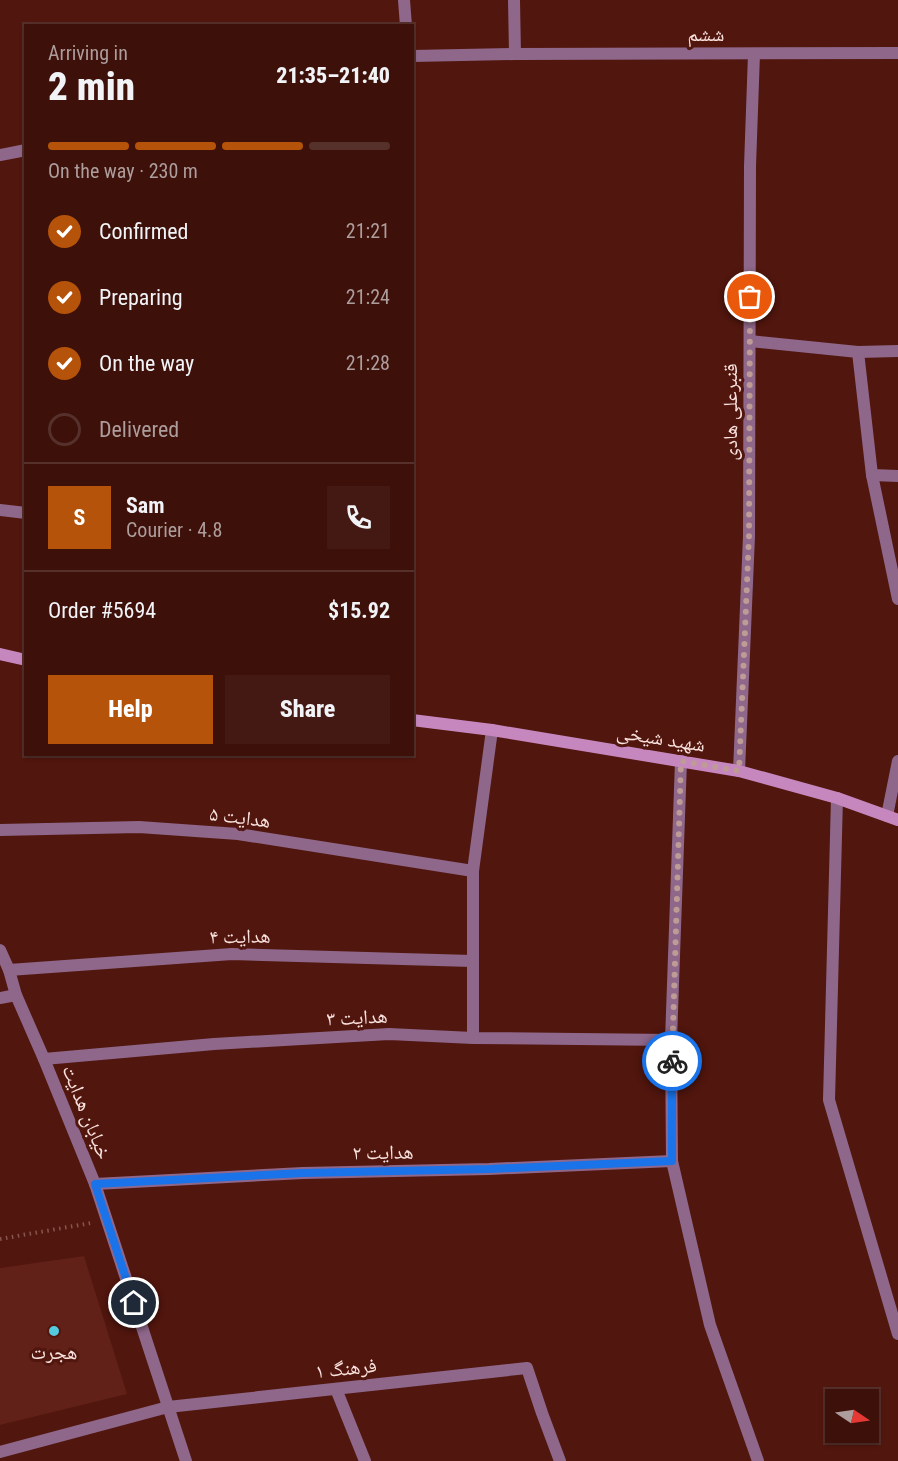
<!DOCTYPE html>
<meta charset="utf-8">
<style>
:root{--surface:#3d100a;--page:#441913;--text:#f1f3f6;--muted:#ad9d9c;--line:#56302b;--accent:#b45309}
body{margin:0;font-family:"Roboto Condensed","Noto Naskh Arabic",sans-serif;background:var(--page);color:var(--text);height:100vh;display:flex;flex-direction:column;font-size:22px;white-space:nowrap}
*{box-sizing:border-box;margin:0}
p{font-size:20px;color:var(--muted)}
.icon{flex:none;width:33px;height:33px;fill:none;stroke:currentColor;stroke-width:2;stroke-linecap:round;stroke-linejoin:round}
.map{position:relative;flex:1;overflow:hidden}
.sheet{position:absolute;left:24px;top:24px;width:390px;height:732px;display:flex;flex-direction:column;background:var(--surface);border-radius:0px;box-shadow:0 2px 4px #0004,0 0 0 2px var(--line)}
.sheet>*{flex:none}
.needle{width:39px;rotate:103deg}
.tools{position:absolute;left:825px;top:1389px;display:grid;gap:12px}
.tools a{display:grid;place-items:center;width:54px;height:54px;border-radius:0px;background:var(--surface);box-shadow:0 2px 4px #0004,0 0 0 2px var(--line);font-size:30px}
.pin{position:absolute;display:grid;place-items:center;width:51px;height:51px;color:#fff;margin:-26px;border:3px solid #fff;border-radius:50%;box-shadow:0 2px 6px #0007}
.courier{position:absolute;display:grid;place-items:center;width:60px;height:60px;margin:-30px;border:4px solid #1a73e8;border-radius:50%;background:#fff;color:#222;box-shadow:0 2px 8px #0007}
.summary em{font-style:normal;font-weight:800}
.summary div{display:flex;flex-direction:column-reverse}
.summary{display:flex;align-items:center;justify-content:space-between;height:102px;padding:0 24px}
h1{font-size:39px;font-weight:800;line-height:45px}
.bar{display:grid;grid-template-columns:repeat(4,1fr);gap:9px 6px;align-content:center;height:72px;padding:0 24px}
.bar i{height:8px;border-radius:4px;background:var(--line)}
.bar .active{background:var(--accent)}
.bar p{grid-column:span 4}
.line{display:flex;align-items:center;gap:15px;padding:0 24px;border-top:2px solid var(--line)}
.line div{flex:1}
.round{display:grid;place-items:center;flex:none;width:63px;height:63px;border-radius:0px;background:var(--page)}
ol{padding:0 24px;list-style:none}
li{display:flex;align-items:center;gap:18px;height:66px}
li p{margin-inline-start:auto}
li .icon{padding:6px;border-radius:50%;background:var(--accent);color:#fff;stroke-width:4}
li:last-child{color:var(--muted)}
li i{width:33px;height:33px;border:3px solid var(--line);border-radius:50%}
.primary-button{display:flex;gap:12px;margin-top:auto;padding:12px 24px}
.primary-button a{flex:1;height:69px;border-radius:0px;background:var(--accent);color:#fff;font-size:24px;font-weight:800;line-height:69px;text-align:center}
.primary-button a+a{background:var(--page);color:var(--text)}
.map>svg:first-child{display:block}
</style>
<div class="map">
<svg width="898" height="1461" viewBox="0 0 898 1461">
<rect width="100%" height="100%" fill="#51160e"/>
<polygon fill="#612018" points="84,1256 127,1394 0,1425 0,1268"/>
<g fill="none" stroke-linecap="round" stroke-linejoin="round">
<polyline stroke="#86564f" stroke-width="4" stroke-dasharray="1.5 4.5" stroke-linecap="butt" points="0,1239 91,1223"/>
<g stroke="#8e678a" stroke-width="12">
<polyline points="404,0 406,26"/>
<polyline points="514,0 515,54"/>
<polyline points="412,56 515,54 898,53"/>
<polyline points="0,155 26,150"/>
<polyline points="750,341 858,352 898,351"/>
<polyline points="858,352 872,475 898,476"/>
<polyline points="872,475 898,599"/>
<polyline points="0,510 26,513"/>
<polyline points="681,761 671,1040 672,1161 710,1325 758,1461"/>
<polyline points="739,771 749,536 750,166 754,54"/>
<polyline points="837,798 829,1100 898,1334"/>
<polyline points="887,816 898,761"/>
<polyline points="0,830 139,827 238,834 473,871"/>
<polyline points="0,950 9,970 16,995 44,1059 95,1184 186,1461"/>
<polyline points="9,970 232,954 472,961"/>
<polyline points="0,998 16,995"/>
<polyline points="473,1038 473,871 492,730"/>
<polyline points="44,1059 214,1044 389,1034 473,1038 671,1040"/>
<polyline points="95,1184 303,1173 489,1169 672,1161"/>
<polyline points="336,1389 365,1461"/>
<polyline points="0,1452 168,1407 527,1368 542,1413 560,1461"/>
</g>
<g stroke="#c687bf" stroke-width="12">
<polyline points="0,654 26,660"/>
<polyline points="412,720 492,730 739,771 837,798 898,820"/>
</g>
</g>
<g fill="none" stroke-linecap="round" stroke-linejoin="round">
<polyline stroke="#bf9b95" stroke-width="6" stroke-dasharray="0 10.8" points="672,1061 681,761 739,771 749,536 750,297"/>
<polyline stroke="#1a73e8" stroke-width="8" points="134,1303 95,1184 303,1173 489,1169 672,1161 672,1061"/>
</g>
<circle fill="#54cade" stroke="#51160e" stroke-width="2" cx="54" cy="1331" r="6"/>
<g text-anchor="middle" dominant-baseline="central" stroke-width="6" stroke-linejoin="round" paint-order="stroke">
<g font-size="20" fill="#fae2de" stroke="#51160e">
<text x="706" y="34">ششم</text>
<text transform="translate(730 412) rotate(-90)">قنبرعلی هادی</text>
<text transform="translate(661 738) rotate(9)">شهید شیخی</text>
<text transform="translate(240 817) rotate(7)">هدایت ۵</text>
<text transform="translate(240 936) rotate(-1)">هدایت ۴</text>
<text transform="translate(357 1017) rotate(-3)">هدایت ۳</text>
<text transform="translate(87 1112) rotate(68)">خیابان هدایت</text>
<text transform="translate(383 1152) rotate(-1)">هدایت ۲</text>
<text transform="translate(346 1368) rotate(-6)">فرهنگ ۱</text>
</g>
<g font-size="20" fill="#fae2de" stroke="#51160e">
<text x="54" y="1352">هجرت</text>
</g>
</g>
</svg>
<div class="tools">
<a><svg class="needle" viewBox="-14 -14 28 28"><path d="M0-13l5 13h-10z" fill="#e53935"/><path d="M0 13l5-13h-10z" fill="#ad9d9c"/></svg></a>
</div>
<div class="pin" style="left:750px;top:297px;background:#ea580c"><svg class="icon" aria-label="bag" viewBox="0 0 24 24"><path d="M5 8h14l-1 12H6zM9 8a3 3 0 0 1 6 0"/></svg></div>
<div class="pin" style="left:134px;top:1303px;background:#1f2937"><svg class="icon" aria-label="home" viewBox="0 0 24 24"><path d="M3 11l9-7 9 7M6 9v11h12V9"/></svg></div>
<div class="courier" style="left:672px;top:1061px"><svg class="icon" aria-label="bike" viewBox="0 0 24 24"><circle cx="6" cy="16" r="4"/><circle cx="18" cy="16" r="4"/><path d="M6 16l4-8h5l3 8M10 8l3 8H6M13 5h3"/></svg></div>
<section class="sheet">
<div class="summary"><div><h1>2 min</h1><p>Arriving in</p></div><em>21:35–21:40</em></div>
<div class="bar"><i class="active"></i><i class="active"></i><i class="active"></i><i></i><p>On the way · 230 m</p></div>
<ol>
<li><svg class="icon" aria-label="check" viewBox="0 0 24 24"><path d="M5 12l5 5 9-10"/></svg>Confirmed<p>21:21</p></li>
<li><svg class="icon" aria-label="check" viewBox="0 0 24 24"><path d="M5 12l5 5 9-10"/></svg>Preparing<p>21:24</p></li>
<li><svg class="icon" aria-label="check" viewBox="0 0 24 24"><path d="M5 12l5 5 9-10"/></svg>On the way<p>21:28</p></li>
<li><i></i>Delivered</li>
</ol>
<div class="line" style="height:108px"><b class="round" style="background:var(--accent);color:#fff">S</b><div><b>Sam</b><p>Courier · 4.8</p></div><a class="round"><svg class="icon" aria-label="phone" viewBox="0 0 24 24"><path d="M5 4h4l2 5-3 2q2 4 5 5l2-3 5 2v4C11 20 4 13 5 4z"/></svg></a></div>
<div class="line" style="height:78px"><div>Order #5694</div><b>$15.92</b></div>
<div class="primary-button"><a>Help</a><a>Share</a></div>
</section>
</div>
